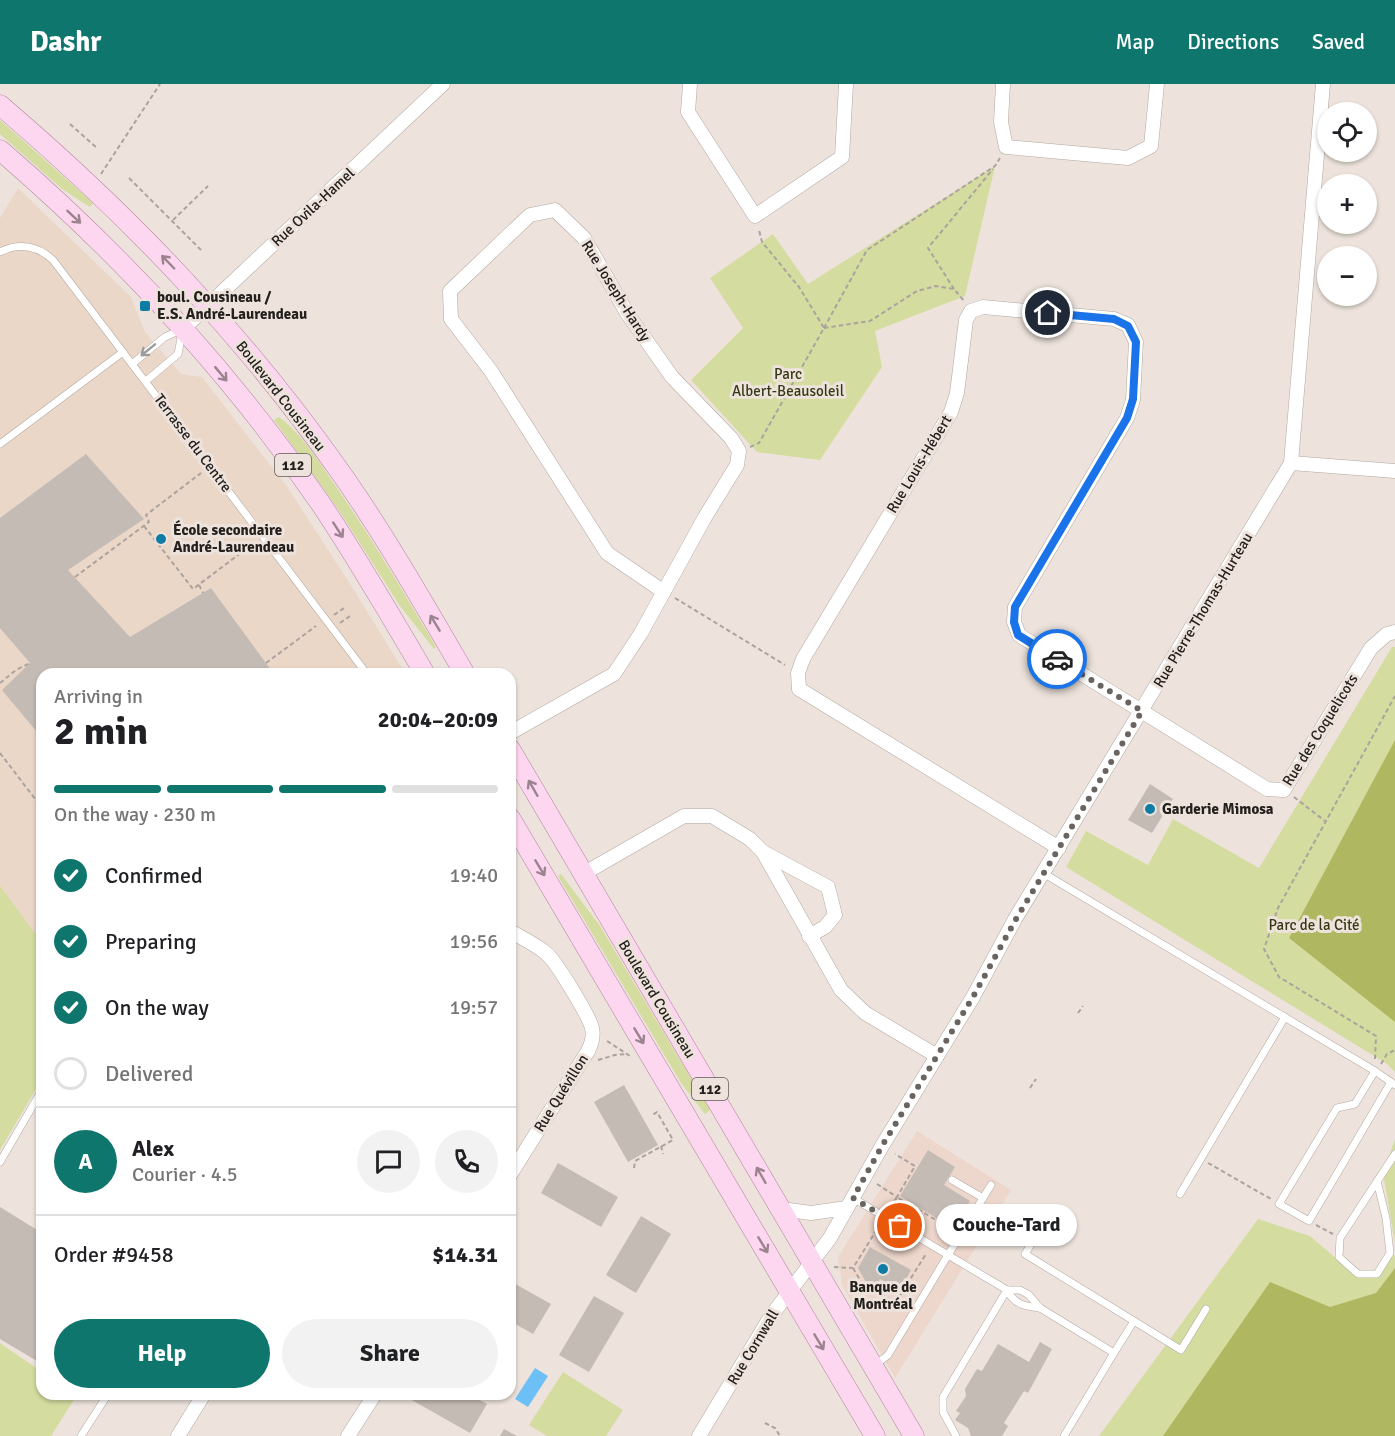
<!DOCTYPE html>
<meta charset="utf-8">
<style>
:root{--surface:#fff;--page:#f2f2f2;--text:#202124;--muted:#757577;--line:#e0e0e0;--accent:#0f766e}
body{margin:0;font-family:Signika,sans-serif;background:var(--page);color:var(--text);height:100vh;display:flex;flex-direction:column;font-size:22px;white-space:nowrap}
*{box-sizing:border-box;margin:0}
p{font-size:20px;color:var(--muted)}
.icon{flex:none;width:33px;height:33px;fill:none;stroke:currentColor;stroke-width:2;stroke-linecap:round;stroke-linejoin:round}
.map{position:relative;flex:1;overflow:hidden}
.sheet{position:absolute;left:36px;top:584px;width:480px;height:732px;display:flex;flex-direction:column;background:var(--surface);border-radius:18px;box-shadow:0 2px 4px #0004}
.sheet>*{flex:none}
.buttons{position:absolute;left:1317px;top:18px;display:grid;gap:12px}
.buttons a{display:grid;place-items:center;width:60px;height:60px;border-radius:50%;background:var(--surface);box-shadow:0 2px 4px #0004;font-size:30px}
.pin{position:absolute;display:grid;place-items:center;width:51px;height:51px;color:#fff;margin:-26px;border:3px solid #fff;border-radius:50%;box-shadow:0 2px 6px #0007}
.courier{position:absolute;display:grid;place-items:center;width:60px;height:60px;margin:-30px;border:4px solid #1a73e8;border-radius:50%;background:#fff;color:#222;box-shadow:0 2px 8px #0007}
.bubble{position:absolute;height:42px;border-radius:21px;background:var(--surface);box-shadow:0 2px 4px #0004;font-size:20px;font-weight:700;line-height:42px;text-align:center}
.summary em{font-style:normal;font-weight:700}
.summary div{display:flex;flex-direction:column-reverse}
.summary{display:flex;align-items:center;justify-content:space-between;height:102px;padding:0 18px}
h1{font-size:39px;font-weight:700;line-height:45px}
.bar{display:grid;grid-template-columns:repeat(4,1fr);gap:9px 6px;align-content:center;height:72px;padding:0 18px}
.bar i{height:8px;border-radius:4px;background:var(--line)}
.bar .on{background:var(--accent)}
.bar p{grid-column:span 4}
.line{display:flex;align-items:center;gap:15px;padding:0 18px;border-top:2px solid var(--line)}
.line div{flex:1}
.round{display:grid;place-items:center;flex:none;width:63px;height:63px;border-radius:32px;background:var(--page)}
ol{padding:0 18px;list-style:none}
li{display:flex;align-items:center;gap:18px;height:66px}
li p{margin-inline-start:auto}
li .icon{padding:6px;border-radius:50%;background:var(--accent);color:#fff;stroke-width:4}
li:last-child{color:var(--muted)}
li i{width:33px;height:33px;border:3px solid var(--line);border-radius:50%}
.primary-button{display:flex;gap:12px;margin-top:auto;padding:12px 18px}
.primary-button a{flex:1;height:69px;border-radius:36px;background:var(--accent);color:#fff;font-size:24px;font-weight:700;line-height:69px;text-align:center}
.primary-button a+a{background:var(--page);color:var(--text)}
header{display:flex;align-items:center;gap:36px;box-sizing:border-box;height:84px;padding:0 30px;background:var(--accent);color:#fff}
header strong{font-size:28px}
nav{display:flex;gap:33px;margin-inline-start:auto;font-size:21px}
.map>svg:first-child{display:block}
</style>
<header>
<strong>Dashr</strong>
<nav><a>Map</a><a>Directions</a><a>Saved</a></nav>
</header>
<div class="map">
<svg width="1395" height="1352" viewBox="0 0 1395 1352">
<rect width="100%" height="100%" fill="#ede3dc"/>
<polygon fill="#edd6cb" points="917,1047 1011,1106 895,1294 842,1201 838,1173"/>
<polygon fill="#ebd7c8" points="18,104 131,213 145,248 181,290 202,293 288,404 354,506 405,589 42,590 42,860 0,804 0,134"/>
<g fill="#d5dca0">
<polygon points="0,36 93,119 90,123 62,105 0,50"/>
<polygon points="995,82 965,212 875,247 882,283 820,376 757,368 691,296 743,244 710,194 773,150 808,200"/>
<path d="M279,333C305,353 321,381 339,407C374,458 405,511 436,563L434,565L400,522L338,425L274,336Z"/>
<polygon points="1392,563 1395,563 1395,988 1387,980 1066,783 1086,747 1148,781 1173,735 1259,784"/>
<polygon points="561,790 600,842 710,1026 705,1030 681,999 558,792"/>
<polygon points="0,802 42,859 42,995 0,1066"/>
<polygon points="1395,1055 1395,1159 1383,1089"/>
<polygon points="1258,1135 1310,1152 1345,1182 1367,1191 1395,1171 1395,1352 1099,1352"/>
<polygon points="0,1259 42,1288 42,1310 77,1311 51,1352 0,1352"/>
<polygon points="563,1288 623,1326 606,1352 547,1352 529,1341"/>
</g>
<g fill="#afb761">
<polygon points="1395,656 1395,938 1289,854"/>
<polygon points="1395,1184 1395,1352 1163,1352 1270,1198 1330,1223 1376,1209"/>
</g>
<polygon fill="#6dc0f5" points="535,1284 548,1292 528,1323 515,1315"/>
<g fill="#c4bbb4">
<polygon points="86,370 144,435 68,486 130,553 211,504 274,590 42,590 42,654 2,606 30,579 0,544 0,434"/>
<polygon points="1150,700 1173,715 1152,749 1128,736"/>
<polygon points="624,1001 658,1061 628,1078 594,1018"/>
<polygon points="928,1066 955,1083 944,1101 970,1117 953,1144 900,1112"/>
<polygon points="558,1079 618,1113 601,1143 541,1109"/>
<polygon points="0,1123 42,1149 42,1280 0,1255"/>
<polygon points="641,1132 671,1150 636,1209 606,1191"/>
<polygon points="870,1163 911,1186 900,1206 880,1195 872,1209 858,1184"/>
<polygon points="510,1197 551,1220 533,1250 510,1237"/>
<polygon points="594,1212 624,1229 589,1288 559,1271"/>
<polygon points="1040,1258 1052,1265 1028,1309 1024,1307 1004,1339 1008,1342 1002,1352 971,1352 968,1344 955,1336 960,1329 956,1327 966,1312 965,1305 977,1285 982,1287 998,1260 1029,1278"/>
<polygon points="413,1310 469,1310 487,1320 470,1349 410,1315"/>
<polygon points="504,1345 517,1352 500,1352"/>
</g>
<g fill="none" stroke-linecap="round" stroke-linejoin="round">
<defs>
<g id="service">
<path d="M0,168C19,158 38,162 53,176L367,590"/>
<polyline points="132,280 165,253 181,246"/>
<polyline points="146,297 178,270 182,249"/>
<polyline points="0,360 123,268"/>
<polyline points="1043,789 1375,987 1395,1001"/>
<polyline points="1375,987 1355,1020 1337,1024 1279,1120 1309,1137 1391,998"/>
<polyline points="0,1078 42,1006"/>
<polyline points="952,1096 983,1114"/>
<polyline points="1377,1097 1386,1134 1390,1169 1377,1190 1358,1190 1339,1173 1340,1154 1395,1070"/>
<polyline points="991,1101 948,1171 1007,1206 1020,1206 1029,1211 1040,1224 1114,1269 1134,1237 1025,1170 1049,1130"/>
<polyline points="1180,1110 1285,933"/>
<polyline points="853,1114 948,1171 888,1271 875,1281"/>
<path d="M1007,1206C1015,1221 1024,1222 1040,1224"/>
<polyline points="1134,1237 1181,1266 1206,1225"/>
<polyline points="81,1352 108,1310"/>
<polyline points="956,1352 943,1328 943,1313 1007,1206"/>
<polyline points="1064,1352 1114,1269"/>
</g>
<g id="minor">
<polyline points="690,0 688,28 755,132 842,73 846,0"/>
<polyline points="1003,0 1001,38 1006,63 1128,74 1151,62 1157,0"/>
<polyline points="183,245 443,0"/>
<polyline points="1291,379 1395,387"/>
<polyline points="510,649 614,590 641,549 705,433 737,381 739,367 731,354 672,293 627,229 584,154 555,126 530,131 450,207 451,235 491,287 607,469 664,508"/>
<polyline points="1059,764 799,605 798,589 803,575 951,328 957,309 966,236 971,227 983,223 1114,235 1128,241 1136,258 1133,316 1127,334 1015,523 1014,538 1019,551 1267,705 1284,706 1371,564 1387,550 1395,548"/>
<polyline points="763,768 828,803 835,831 825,843 809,852"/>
<polyline points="583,790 684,732 712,732 750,755 763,768 841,906 865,929 937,972"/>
<path d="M510,847C522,854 535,860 546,869C556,877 589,932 592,944C594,952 592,959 588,967L510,1091"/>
<polyline points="781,1125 811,1129 847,1124"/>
<polyline points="178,1352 204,1310"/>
<polyline points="348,1352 375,1310"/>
<polyline points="699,1352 771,1232 830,1154 882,1062 973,913 1015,835 1291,379 1323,0"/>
</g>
<g id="primary">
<path d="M0,21C130,132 242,249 341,389C386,453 425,522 465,590"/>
<path d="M0,66C122,171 232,290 323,423C359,477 392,534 425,590"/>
<polyline points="510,665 914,1352"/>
<polyline points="510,734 875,1352"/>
</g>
</defs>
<use href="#service" stroke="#b1a8a1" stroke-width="8"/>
<use href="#minor" stroke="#b1a8a1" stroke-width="15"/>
<use href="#primary" stroke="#b0849e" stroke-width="21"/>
<g stroke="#aba39e" stroke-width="2" stroke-dasharray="4.5 3" stroke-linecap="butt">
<polyline points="70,40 97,64"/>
<polyline points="101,90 160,0"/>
<polyline points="129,94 202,167"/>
<polyline points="173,136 208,102"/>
<polyline points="954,205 928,164 993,85"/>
<polyline points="824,244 867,166 995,82 1000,74"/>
<polyline points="824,244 870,237 917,207 936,202 954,205 964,217"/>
<polyline points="750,363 759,359 824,244 799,203 762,158 759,146"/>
<polyline points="144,442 193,505 254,459"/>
<polyline points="75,493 149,438 146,431 201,389"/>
<polyline points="199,501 203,509"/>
<polyline points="675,514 785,581"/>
<polyline points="334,531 344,524"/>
<polyline points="340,539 350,532"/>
<polyline points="266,579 316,542"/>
<polyline points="0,599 16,586 30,579"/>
<polyline points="0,669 42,724"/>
<polyline points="1294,713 1325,737"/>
<polyline points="1078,929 1083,922"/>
<polyline points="607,957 630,972"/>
<polyline points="1375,975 1376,952 1279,893 1264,865 1278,824 1395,612"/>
<polyline points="598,976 615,971 627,970"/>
<polyline points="1381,980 1387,970 1395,966"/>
<polyline points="1030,1004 1036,995"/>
<polyline points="661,1062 663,1070"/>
<polyline points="1208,1079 1271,1115"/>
<polyline points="634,1084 635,1077 673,1056 657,1028 651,1032"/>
<polyline points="877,1100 897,1113 915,1082 895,1070"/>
<polyline points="890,1124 897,1113 953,1146"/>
<polyline points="1316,1141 1333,1150"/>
<polyline points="834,1183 853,1184 879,1142"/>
<polyline points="853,1184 866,1206 870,1206"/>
<polyline points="874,1206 905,1225"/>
<polyline points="891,1226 926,1170"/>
<polyline points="765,1339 775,1344 780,1352"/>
</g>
<use href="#service" stroke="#fff" stroke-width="7"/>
<use href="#minor" stroke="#fff" stroke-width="14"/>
<use href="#primary" stroke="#fdd6ef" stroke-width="20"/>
</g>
<defs><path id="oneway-shaft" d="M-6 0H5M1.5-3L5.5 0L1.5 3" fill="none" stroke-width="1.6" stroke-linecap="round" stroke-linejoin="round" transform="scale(1.5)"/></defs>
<g stroke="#9b8490">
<use href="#oneway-shaft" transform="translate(74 133) rotate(43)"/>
<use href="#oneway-shaft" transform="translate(168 178) rotate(-134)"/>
<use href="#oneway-shaft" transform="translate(221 290) rotate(50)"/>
<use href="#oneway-shaft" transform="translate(338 446) rotate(57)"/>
<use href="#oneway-shaft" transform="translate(435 539) rotate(-121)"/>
<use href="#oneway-shaft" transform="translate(533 704) rotate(-120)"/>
<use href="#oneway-shaft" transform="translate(540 784) rotate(59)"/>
<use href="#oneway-shaft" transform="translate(639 952) rotate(59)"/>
<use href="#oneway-shaft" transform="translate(761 1091) rotate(-120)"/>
<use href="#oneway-shaft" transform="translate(763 1161) rotate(59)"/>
<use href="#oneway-shaft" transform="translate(819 1258) rotate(59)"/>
</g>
<use stroke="#9c9b99" href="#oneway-shaft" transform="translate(148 266) rotate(141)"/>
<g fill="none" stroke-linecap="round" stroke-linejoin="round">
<polyline stroke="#6a6460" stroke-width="6" stroke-dasharray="0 10.8" points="900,1142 853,1114 882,1062 973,913 1016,835 1142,627 1057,575"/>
<polyline stroke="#1a73e8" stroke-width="8" points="1048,229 1114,235 1128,242 1136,258 1133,315 1127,334 1015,523 1014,538 1018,551 1057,575"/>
</g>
<g fill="#0f7ca5" stroke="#ede3dc" stroke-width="2">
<rect x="139" y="216" width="12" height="12" rx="3"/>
<circle cx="161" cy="455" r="6"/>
<circle cx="1150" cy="725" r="6"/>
<circle cx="883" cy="1185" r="6"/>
</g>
<g text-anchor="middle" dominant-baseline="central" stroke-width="6" stroke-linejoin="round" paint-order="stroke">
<g fill="#ede3dc" stroke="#605a56" stroke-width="1.5">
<rect x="275" y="370" width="36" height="22" rx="4.5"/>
<rect x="692" y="994" width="36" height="22" rx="4.5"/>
</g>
<g font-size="14" font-weight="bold" fill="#24201d">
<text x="293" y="381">112</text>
<text x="710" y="1005">112</text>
</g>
<g font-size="15" fill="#24201d" stroke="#ede3dc">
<text transform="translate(313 123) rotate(-43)">Rue Ovila-Hamel</text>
<text transform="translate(616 207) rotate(58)">Rue Joseph-Hardy</text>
<text transform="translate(281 312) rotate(52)">Boulevard Cousineau</text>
<text transform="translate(193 359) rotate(53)">Terrasse du Centre</text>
<text transform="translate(919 380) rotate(-59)">Rue Louis-Hébert</text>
<text transform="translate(1203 526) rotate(-59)">Rue Pierre-Thomas-Hurteau</text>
<text transform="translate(1320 646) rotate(-58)">Rue des Coquelicots</text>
<text transform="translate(657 915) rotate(59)">Boulevard Cousineau</text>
<text transform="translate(561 1009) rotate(-58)">Rue Quévillon</text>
<text transform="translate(753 1263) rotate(-59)">Rue Cornwall</text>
</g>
<g font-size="15" font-weight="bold" fill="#24201d" stroke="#ede3dc" text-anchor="start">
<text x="157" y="213">boul. Cousineau /<tspan x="157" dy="17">E.S. André-Laurendeau</tspan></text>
<text x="173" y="446">École secondaire<tspan x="173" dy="17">André-Laurendeau</tspan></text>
<text x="1162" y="725">Garderie Mimosa</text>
<text x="883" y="1203" text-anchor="middle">Banque de<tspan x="883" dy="17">Montréal</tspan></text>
</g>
<g font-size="15" fill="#363914" stroke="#ede3dc">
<text x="788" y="290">Parc<tspan x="788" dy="17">Albert-Beausoleil</tspan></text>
<text x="1314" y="841">Parc de la Cité</text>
</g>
</g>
</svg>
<div class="buttons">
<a><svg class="icon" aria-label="locate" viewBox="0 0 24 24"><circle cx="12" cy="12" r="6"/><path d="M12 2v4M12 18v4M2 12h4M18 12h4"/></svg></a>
<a>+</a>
<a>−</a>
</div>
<div class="pin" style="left:900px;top:1142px;background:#ea580c"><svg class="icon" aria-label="bag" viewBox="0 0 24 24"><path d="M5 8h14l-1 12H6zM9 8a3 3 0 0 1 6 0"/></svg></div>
<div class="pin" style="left:1048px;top:229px;background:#1f2937"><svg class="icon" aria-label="home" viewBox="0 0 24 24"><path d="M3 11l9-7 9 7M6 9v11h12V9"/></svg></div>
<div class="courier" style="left:1057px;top:575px"><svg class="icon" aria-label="car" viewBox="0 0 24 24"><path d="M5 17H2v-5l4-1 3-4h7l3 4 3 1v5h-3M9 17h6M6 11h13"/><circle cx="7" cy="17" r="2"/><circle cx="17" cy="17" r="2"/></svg></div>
<div class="bubble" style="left:936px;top:1120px;width:141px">Couche-Tard</div>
<section class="sheet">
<div class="summary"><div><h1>2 min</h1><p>Arriving in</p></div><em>20:04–20:09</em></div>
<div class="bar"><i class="on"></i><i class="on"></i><i class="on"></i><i></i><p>On the way · 230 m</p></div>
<ol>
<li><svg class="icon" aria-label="check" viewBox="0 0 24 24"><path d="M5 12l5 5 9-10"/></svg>Confirmed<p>19:40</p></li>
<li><svg class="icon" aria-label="check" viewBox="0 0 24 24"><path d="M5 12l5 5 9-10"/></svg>Preparing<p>19:56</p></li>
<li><svg class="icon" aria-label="check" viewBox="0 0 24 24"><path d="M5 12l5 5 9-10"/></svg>On the way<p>19:57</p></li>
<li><i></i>Delivered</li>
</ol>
<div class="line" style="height:108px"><b class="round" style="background:var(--accent);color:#fff">A</b><div><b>Alex</b><p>Courier · 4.5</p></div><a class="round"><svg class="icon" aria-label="chat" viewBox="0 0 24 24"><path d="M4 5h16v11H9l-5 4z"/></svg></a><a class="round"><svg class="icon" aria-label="phone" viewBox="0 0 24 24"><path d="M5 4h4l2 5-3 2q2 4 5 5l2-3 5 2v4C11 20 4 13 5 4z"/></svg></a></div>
<div class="line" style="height:78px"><div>Order #9458</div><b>$14.31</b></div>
<div class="primary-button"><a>Help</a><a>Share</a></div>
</section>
</div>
